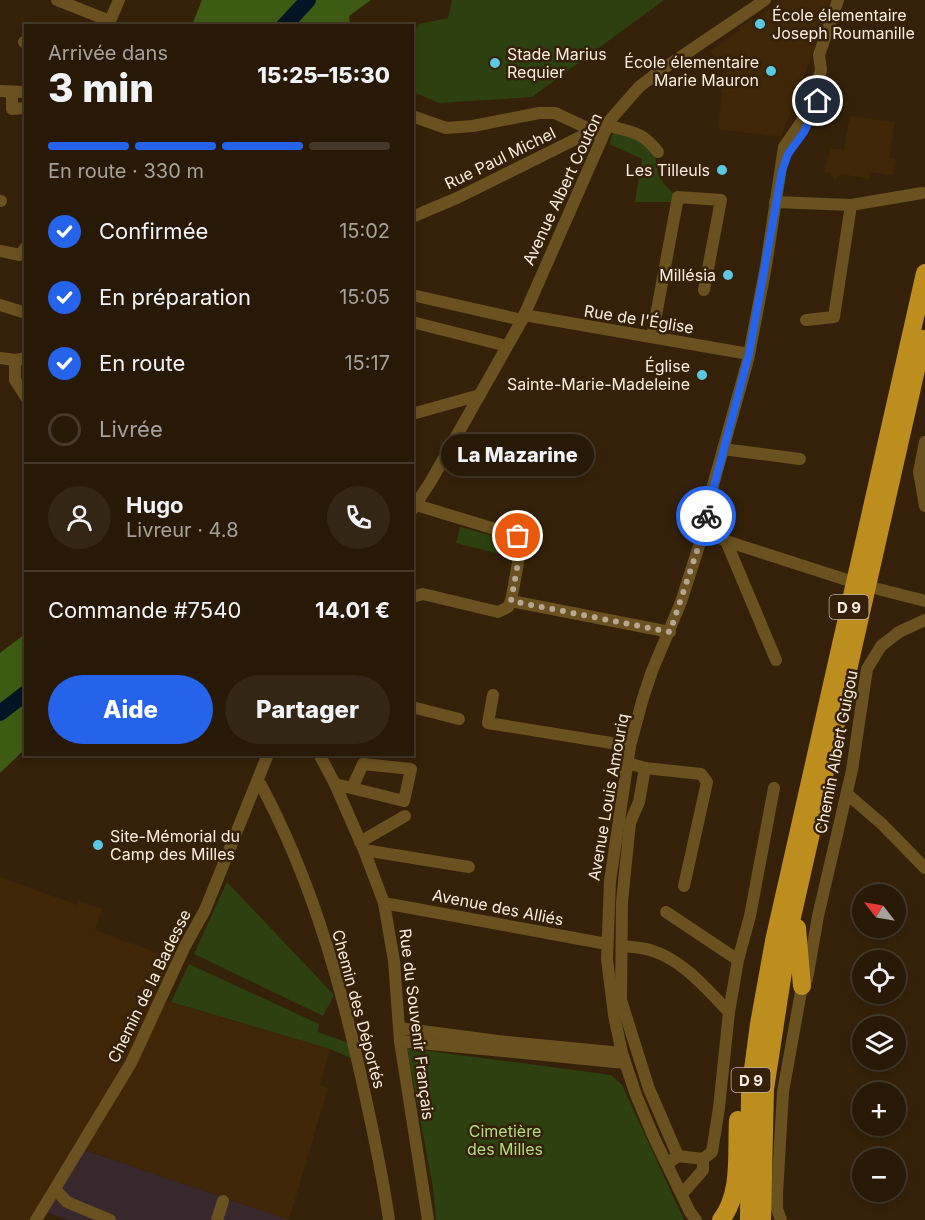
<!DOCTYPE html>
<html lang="fr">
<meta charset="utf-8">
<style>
:root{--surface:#281907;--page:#342615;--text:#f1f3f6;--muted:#a5a09b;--line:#443828;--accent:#2563eb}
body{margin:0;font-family:Inter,sans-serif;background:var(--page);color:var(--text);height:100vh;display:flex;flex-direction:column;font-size:22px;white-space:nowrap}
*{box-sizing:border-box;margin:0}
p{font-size:20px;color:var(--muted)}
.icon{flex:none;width:33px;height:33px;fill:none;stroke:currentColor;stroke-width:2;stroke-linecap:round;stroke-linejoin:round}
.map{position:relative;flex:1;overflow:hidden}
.panel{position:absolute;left:24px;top:24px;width:390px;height:732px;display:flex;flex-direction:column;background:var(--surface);border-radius:0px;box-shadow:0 3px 9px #0003,0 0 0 2px var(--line)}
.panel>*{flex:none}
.needle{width:39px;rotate:301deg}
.fabs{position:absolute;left:852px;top:884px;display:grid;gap:12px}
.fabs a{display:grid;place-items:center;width:54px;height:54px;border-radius:50%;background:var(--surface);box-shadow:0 3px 9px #0003,0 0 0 2px var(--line);font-size:30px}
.pin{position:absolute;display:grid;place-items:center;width:51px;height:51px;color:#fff;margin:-26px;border:3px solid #fff;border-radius:50%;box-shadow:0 2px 6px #0007}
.courier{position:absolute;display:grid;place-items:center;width:60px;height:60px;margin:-30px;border:4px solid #2563eb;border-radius:50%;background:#fff;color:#222;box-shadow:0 2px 8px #0007}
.bubble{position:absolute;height:42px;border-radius:21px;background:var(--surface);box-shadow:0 3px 9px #0003,0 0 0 2px var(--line);font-size:20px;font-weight:800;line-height:42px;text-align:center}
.head em{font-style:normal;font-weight:800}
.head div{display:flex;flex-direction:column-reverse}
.head{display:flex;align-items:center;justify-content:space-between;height:102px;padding:0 24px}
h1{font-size:39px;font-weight:800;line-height:45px}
.bar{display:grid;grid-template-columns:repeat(4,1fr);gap:9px 6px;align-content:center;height:72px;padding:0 24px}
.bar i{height:8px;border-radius:4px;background:var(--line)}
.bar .active{background:var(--accent)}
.bar p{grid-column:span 4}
.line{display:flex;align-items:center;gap:15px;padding:0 24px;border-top:2px solid var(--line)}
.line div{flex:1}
.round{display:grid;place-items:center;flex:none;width:63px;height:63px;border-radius:32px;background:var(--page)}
ol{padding:0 24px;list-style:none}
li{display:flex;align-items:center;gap:18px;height:66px}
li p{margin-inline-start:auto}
li .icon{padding:6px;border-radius:50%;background:var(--accent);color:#fff;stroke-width:4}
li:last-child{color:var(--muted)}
li i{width:33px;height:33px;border:3px solid var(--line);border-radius:50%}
.action{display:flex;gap:12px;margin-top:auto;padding:12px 24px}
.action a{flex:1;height:69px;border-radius:36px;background:var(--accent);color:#fff;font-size:24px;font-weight:800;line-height:69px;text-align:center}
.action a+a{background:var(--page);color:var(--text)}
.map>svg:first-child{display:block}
</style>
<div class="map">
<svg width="925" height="1220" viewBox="0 0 925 1220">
<rect width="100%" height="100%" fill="#352109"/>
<polygon fill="#39272e" points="72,1146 290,1220 68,1220 37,1209"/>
<g fill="#3e2606">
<polygon points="780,0 830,0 829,9 781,137 718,129 724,70 710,51 740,30 739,28 752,19 754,20"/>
<polygon points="850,116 895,122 889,158 896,160 893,176 870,172 869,179 841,174 834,181 831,173 824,172 830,148 844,150"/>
<polygon points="0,877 77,905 79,901 102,909 95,930 174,959 155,998 330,1049 320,1085 328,1088 289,1220 73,1146 30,1220 0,1220"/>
</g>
<g fill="#2c410f">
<polygon points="452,0 664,0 532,97 439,103 413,92 413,34 419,24 448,18"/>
<polygon points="614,131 635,135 655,155 658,174 664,184 675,195 673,202 635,202 642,159 609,144"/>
<polygon points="460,527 512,541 508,556 456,543"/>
<polygon points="227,882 334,995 323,1016 194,954"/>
<polygon points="189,964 319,1024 318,1032 348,1043 353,1059 330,1049 171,1002"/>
<polygon points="407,1048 611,1075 622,1085 684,1220 436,1220 433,1188"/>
</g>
<g fill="#3e5b13">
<polygon points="202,0 371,0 349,16 350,25 192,25"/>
<polygon points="25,634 25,749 0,773 0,653"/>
</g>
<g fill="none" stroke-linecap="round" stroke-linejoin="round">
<g stroke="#031424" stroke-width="16">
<polyline points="284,26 308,0"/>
<polyline points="0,713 26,693"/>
</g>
<g stroke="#695120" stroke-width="12">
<polyline points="57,0 110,21 119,0"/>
<polyline points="24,42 26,43"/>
<polyline points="0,91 26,92"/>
<polyline points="12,92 12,109 26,108"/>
<polyline points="412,116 446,128 473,126 539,113 555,113 598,133"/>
<path d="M607,125C632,133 641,130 658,152"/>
<polyline points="0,201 1,201"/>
<polyline points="775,202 851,205 922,193"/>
<polyline points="412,217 457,198 588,133 602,134"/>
<polyline points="0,251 20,255 26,247"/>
<polyline points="412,295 522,320"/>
<polyline points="0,305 26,313"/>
<polyline points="524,315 749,354"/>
<polyline points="806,320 834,317 851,205"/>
<polyline points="412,322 507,346"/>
<polyline points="652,337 678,197 721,200 704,290"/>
<polyline points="0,358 15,360 26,358"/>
<polyline points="15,360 15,380 26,397"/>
<polyline points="412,414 480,395"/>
<polyline points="925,442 919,472 925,506"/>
<polyline points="723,449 800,459"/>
<polyline points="412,510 431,481 522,320 610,120 639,87 657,73 765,0"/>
<polyline points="704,530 726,541 847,580"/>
<polyline points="726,541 776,660"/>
<polyline points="878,589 925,601"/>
<polyline points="412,597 423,594 498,612 508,607 511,601 520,552 518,536 416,505"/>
<polyline points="511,601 670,632"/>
<polyline points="493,695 488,723 630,746"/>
<polyline points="412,707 459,719"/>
<polyline points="319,754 335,784 364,850 384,903 394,961 400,1041 428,1220"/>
<polyline points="628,763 645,768 701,774 707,782 684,886"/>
<polyline points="645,768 639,802 630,823 622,902 621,1000 649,1089 678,1156"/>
<path d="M257,783L261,785C309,875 338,973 360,1072C371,1122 382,1170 389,1220"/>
<polyline points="335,784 404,801 411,769 363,764 352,788"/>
<polyline points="847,794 882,824 925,868"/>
<polyline points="360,842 405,816"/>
<polyline points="364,850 469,867"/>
<polyline points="384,903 607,944"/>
<polyline points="666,912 738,960"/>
<path d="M622,946C631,947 641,947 650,950C682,959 707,989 729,1012"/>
<polyline points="399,1028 498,1041 622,1053"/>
<polyline points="400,1041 625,1063"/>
<polyline points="703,1159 712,1152 719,1108 729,1012 738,960 750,916 774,788"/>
<polyline points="671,1161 678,1156 703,1159 703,1170 682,1194"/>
<polyline points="55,1189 67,1202 110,1220"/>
<polyline points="36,1220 131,1063 185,946 205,910 268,754"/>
<polyline points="217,1220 223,1201"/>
<polyline points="696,1220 690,1212 655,1140 636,1095 622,1053 614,1015 607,959 610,881 630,746 643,698 652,671 681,602 704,530 708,503 748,360 766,266 784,147 802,121 818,81 821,70 819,55 838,0"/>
<polyline points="781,1220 777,1209 777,1194 783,1092 802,986 807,979 818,916 852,770 867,669 881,646 899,632 925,620"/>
</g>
<g stroke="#bd8d1d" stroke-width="18">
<polyline points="797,928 802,986"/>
<path d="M721,1220C742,1193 736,1153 738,1120"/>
<polyline points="749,1220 750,1092 759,1024 774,941 925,273"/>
<polyline points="762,1220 765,1089 790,926 923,339"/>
</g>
</g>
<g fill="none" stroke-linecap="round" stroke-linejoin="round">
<polyline stroke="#b6a694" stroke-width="6" stroke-dasharray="0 10.8" points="518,536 520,552 511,601 670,632 704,530 706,516"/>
<polyline stroke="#2563eb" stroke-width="8" points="706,516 749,354 782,171 788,154 804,132 818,101"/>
</g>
<g fill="#59c8e5" stroke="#352109" stroke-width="2">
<circle cx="760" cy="24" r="6"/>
<circle cx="495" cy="63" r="6"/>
<circle cx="771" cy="71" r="6"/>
<circle cx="722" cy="170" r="6"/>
<circle cx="728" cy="275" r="6"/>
<circle cx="702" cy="375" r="6"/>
<circle cx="98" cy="845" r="6"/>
</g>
<g text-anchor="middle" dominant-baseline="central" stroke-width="5" stroke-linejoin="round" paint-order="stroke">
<g fill="#352109" stroke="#c0b09f" stroke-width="1.5">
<rect x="829.5" y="595" width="39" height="24" rx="4.5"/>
<rect x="731.5" y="1068" width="39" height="24" rx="4.5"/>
</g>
<g font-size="15" font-weight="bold" fill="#fbeddf">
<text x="849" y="607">D 9</text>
<text x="751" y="1080">D 9</text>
</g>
<g font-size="16" fill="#fbeddf" stroke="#352109" text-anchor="end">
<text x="772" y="15" text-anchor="start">École élementaire<tspan x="772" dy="18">Joseph Roumanille</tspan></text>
<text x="507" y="54" text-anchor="start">Stade Marius<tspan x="507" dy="18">Requier</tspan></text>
<text x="759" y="62">École élementaire<tspan x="759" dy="18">Marie Mauron</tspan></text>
<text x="710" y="170">Les Tilleuls</text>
<text x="716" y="275">Millésia</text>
<text x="690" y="366">Église<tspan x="690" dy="18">Sainte-Marie-Madeleine</tspan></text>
<text x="110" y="836" text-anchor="start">Site-Mémorial du<tspan x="110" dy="18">Camp des Milles</tspan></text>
</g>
<g font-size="16" fill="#fbeddf" stroke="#352109">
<text transform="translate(500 158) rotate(-26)">Rue Paul Michel</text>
<text transform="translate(562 189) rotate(-65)">Avenue Albert Couton</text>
<text transform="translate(639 319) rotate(9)">Rue de l'Église</text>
<text transform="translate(836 752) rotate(-79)">Chemin Albert Guigou</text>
<text transform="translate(608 797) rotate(-80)">Avenue Louis Amouriq</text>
<text transform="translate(498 907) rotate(11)">Avenue des Alliés</text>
<text transform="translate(149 986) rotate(-64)">Chemin de la Badesse</text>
<text transform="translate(359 1009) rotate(75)">Chemin des Déportés</text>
<text transform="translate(417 1024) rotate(83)">Rue du Souvenir Français</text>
</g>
<g font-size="16" fill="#b1de7e" stroke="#352109">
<text x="505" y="1131">Cimetière<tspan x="505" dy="18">des Milles</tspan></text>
</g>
</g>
</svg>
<div class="fabs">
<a><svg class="needle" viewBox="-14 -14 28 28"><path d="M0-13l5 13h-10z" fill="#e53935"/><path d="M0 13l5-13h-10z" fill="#a5a09b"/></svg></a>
<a><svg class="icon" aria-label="locate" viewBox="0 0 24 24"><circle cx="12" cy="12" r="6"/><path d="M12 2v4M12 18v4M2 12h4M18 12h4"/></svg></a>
<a><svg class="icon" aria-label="layers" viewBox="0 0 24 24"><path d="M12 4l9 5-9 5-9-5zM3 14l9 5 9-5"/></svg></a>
<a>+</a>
<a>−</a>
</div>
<div class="pin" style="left:518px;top:536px;background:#ea580c"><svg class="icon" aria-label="bag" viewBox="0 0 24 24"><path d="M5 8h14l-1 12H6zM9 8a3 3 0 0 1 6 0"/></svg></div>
<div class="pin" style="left:818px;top:101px;background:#1f2937"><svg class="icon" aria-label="home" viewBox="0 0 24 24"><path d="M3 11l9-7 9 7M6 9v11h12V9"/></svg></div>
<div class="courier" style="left:706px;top:516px"><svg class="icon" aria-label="bike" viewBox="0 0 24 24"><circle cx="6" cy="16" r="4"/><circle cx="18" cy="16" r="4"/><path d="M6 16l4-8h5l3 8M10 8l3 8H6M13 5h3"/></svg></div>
<div class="bubble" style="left:441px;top:434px;width:153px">La Mazarine</div>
<section class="panel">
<div class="head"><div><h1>3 min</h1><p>Arrivée dans</p></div><em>15:25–15:30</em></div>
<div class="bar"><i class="active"></i><i class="active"></i><i class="active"></i><i></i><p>En route · 330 m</p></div>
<ol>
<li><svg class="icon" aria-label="check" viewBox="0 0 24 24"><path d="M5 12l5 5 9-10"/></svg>Confirmée<p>15:02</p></li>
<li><svg class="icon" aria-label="check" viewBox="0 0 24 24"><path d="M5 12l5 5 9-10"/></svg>En préparation<p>15:05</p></li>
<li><svg class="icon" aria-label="check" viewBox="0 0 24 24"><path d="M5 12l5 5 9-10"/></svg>En route<p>15:17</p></li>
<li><i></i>Livrée</li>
</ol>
<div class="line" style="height:108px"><a class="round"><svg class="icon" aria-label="person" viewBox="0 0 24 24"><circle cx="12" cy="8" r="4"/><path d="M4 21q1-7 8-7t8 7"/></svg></a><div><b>Hugo</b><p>Livreur · 4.8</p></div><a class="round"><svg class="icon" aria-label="phone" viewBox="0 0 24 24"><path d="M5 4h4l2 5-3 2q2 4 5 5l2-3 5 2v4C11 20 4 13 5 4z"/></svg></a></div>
<div class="line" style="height:78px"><div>Commande #7540</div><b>14.01 €</b></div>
<div class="action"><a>Aide</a><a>Partager</a></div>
</section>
</div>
